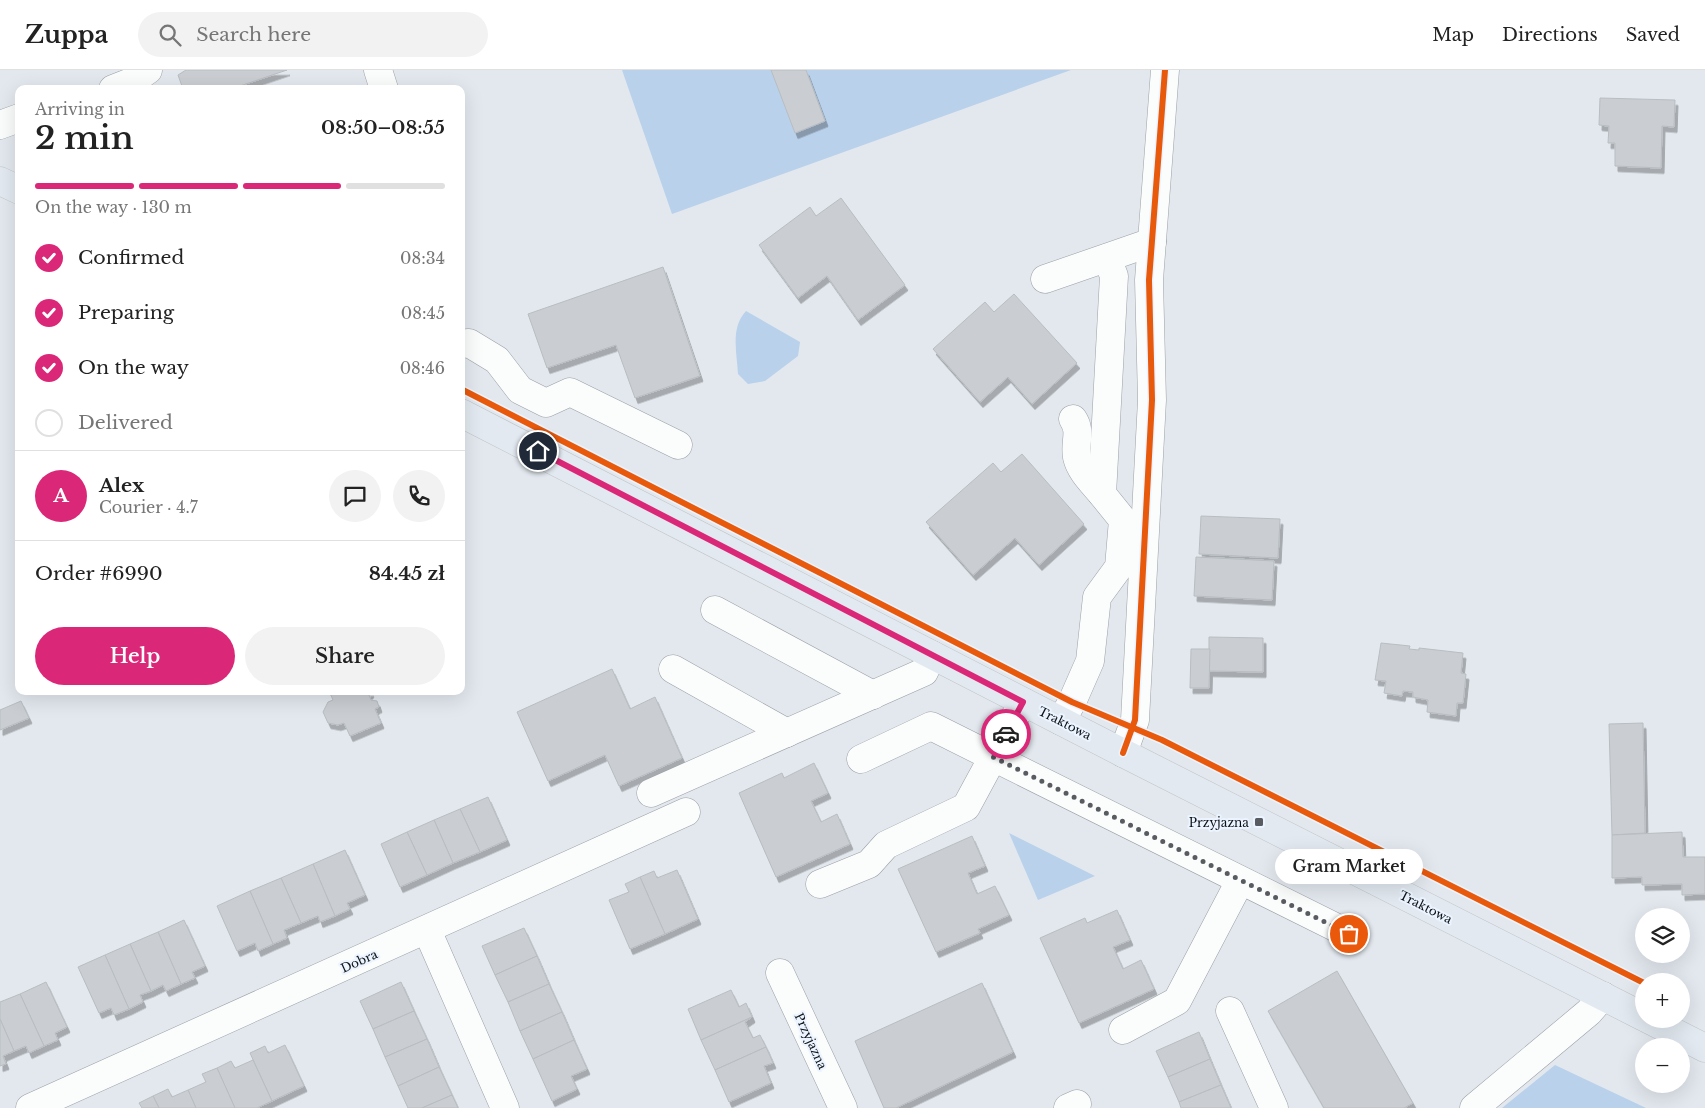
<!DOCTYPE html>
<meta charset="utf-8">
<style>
:root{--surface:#fff;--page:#f2f2f2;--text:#222;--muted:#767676;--line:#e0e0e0;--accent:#db2777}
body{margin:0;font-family:"Libre Baskerville",serif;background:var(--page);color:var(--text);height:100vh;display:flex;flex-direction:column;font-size:19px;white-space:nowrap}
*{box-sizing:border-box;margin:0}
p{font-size:16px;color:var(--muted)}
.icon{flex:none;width:28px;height:28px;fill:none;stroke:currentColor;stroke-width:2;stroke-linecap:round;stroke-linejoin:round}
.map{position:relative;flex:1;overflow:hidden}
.drawer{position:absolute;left:15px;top:15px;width:450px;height:610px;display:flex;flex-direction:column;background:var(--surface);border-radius:10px;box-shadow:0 5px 20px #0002}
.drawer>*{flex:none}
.controls{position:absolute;left:1635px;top:838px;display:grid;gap:10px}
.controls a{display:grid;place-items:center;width:55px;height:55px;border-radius:50%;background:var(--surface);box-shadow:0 5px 20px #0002;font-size:25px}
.pin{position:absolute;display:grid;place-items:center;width:42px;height:42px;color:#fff;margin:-21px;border:2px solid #fff;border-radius:50%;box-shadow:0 1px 5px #0007}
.courier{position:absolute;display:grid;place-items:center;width:50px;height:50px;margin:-25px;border:4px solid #db2777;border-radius:50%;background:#fff;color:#222;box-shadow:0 1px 6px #0007}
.bubble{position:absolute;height:35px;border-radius:18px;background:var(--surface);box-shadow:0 5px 20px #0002;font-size:16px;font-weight:600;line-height:35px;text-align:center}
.headline em{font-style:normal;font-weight:600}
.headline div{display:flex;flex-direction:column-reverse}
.headline{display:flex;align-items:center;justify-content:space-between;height:85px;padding:0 20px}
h1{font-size:32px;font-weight:600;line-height:38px}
.bar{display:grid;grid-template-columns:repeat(4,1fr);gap:8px 5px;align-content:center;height:60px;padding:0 20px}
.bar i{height:6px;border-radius:4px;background:var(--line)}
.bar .active{background:var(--accent)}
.bar p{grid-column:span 4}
.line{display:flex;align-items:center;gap:12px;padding:0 20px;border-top:1px solid var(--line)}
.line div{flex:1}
.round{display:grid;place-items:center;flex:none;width:52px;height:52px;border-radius:26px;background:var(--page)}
ol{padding:0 20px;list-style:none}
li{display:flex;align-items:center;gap:15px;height:55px}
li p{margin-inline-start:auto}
li .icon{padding:5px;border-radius:50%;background:var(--accent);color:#fff;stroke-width:4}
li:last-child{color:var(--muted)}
li i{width:28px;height:28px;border:2px solid var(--line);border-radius:50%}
.button{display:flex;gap:10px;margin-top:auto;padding:10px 20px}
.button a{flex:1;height:58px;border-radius:30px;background:var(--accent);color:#fff;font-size:20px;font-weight:600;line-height:58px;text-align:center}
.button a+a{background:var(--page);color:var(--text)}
header{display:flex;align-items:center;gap:30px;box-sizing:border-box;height:70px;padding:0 25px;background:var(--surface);border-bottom:1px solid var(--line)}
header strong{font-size:24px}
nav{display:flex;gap:28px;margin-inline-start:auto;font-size:18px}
.search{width:350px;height:45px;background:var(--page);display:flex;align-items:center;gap:12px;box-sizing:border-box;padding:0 18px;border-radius:28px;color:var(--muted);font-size:19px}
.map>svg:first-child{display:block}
</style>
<header>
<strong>Zuppa</strong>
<div class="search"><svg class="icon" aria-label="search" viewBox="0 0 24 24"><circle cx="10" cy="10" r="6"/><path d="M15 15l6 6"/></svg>Search here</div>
<nav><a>Map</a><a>Directions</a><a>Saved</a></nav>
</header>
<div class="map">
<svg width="1705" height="1038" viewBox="0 0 1705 1038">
<defs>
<filter id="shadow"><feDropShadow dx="3" dy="5.5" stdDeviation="0" flood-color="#0004"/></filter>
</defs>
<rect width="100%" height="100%" fill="#e2e8ee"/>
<g fill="#b9d1eb">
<polygon points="622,0 1071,0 672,144"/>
<path d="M746,241L800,272L798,286L765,311L748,314L738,304C737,283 730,258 746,241Z"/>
<polygon points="1009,763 1095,806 1038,830"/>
<polygon points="1555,995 1646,1038 1502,1038"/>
</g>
<g fill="#caced3" stroke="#b8bdc1" filter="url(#shadow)">
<polygon points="186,0 287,0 231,19 183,19 178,5"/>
<polygon points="771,0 806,0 825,51 795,63"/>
<polygon points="1600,28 1675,30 1674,57 1662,56 1661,98 1615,96 1615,73 1608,73 1609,56 1599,55"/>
<polygon points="841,128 905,215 858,250 827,206 798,228 759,175 810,137 816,146"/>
<polygon points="663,197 700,306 635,328 616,275 547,298 528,244"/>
<polygon points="1014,224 1077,293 1032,334 1008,307 980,332 933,279 985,232 994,242"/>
<polygon points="1022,384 1084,454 1039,495 1015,468 973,505 926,452 993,393 1001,402"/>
<polygon points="1201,446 1280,449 1278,488 1199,484"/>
<polygon points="1196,487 1274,491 1272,530 1194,526"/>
<polygon points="1209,567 1263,568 1263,602 1209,601"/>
<polygon points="1381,573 1410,576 1409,579 1419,580 1419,578 1463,583 1461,603 1466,604 1463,633 1457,633 1456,646 1427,642 1428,630 1413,627 1413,622 1403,621 1402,626 1384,623 1386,611 1375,610"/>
<polygon points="1191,579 1210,579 1209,618 1190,618"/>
<polygon points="612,599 630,639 655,627 682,688 619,716 605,685 548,711 517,642"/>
<polygon points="329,621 371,621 369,625 371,630 377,631 379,637 375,639 381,653 350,666 344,653 338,655 328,653 323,642 328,632 333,630"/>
<polygon points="21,631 29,648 0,660 0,640"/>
<polygon points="1643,653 1645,763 1612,765 1609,654"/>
<polygon points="814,693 828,723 811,731 821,752 837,744 850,774 776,807 739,723 782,703 784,708"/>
<polygon points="488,727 507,770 480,782 460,739"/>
<polygon points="460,739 480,782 453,793 434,750"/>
<polygon points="434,750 453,793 427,805 407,762"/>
<polygon points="407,762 427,805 400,817 381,774"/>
<polygon points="1682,762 1683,787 1705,787 1705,824 1682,825 1682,814 1642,815 1642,807 1612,808 1612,765"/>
<polygon points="972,766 985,796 968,803 977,824 995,816 1009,845 978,859 980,863 936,882 898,799"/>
<polygon points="345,780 365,825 347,833 350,839 335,846 313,794"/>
<polygon points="313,794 335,846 320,852 318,846 301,853 281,808"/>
<polygon points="677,800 698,849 665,864 640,807 654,801 657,808"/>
<polygon points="640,807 665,864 630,879 609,830 629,822 625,814"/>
<polygon points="281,808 301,853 284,860 287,868 273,874 250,821"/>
<polygon points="250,821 273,874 258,881 255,873 237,881 217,836"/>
<polygon points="1117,840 1130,870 1113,877 1123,899 1141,890 1154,919 1079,953 1040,868 1085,848 1087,853"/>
<polygon points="184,850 205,896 192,902 195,908 181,914 158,862"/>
<polygon points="524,858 537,886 495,905 482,876"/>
<polygon points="158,862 181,914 166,921 163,915 151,921 130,874"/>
<polygon points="130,874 151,921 140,925 143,932 129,939 105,885"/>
<polygon points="105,885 129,939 114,945 111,938 99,943 78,897"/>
<polygon points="537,886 549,914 508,932 495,905"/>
<polygon points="1337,901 1413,1033 1404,1038 1324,1038 1268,941"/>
<polygon points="46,912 67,957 55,963 58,970 44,976 20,924"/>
<polygon points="401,912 414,941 373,959 360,931"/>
<polygon points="982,913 1013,982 896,1038 884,1038 855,971"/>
<polygon points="549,914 562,942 520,961 508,932"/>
<polygon points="731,920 739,937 746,933 752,947 701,970 688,939"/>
<polygon points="20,924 44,976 29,983 26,976 14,981 0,949 0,932"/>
<polygon points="414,941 427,969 385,987 373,959"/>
<polygon points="562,942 574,970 533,989 520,961"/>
<polygon points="752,947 745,952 753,968 760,965 766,977 715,1000 701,970"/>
<polygon points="0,949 14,981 3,986 6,994 0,996"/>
<polygon points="1199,962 1210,989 1168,1007 1156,981"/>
<polygon points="427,969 439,997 398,1016 385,987"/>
<polygon points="574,970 587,999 571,1006 577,1019 552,1031 533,989"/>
<polygon points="285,975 304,1016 272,1031 250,983 265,976 268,983"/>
<polygon points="766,977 773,993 764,996 771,1013 729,1032 715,1000"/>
<polygon points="1210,989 1221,1015 1179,1032 1168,1007"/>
<polygon points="253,990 272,1031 257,1038 235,1038 217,998 231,991 235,998"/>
<polygon points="439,997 452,1025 422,1038 408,1038 398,1016"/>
<polygon points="217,998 235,1038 196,1038 188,1020 206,1012 202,1004"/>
<polygon points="1221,1015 1231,1038 1181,1038 1179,1032"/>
<polygon points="168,1019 172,1027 188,1020 196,1038 159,1038 153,1026"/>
<polygon points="452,1025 458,1038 422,1038"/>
<polygon points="153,1026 159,1038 142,1038 139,1033"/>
</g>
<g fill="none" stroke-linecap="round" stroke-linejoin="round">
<defs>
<g id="minor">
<polyline points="378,0 384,19"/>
<polyline points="113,19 131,12 148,0"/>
<polyline points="0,55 19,48"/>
<polyline points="1045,209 1152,172"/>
<polyline points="461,274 469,273 497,290 520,320 546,333 570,322 678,375"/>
<path d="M1073,349C1082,362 1074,373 1077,387C1080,401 1093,413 1102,424"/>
<polyline points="715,540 873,625"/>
<polyline points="673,599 787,663"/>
<polyline points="1023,632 993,687 1349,864"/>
<polyline points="1061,651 1072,632 1090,591 1097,527 1119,497 1123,450 1102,424 1114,206 1107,188"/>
<polyline points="1123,683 1135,650 1152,330 1149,210 1165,0"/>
<polyline points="651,723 924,602 932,585"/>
<polyline points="820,814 869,794 886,775 966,737 993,687 931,656 861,689"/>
<polyline points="427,860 505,1038"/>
<polyline points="780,903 843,1038"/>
<polyline points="1230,941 1274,1038"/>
<polyline points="1123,960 1177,931 1240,811"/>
<polyline points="30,1038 686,742"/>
<polyline points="1068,1038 1077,1034"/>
<polyline points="1474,1038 1589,942 1603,926"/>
</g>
<g id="major">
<polyline points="0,111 19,120"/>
<polyline points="461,343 1123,683 1644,947"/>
<polyline points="1648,949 1705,978"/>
</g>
</defs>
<use href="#minor" stroke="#9ca0a5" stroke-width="29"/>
<use href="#major" stroke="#c0c3c5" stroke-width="29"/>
<use href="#minor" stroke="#fbfcfc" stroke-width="28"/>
<use href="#major" stroke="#e2e9f0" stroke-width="28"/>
<defs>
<g id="cycleway">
<polyline points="461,319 1072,632 1162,670 1644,913"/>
<polyline points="1123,683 1135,650 1152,330 1149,210 1165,0"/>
</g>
</defs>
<use href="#cycleway" stroke="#ebf4ff" stroke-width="9"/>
<use href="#cycleway" stroke="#e8590c" stroke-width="6"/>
</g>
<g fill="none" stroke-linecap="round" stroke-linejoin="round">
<polyline stroke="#585c61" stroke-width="5" stroke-dasharray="0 9" points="1006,664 993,687 1349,864"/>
<polyline stroke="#db2777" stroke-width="6" points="538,381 1023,632 1006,664"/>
</g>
<rect fill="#585c61" stroke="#ebf4ff" stroke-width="2" x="1254" y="747" width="10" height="10" rx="2.5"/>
<g text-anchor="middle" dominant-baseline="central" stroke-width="4" stroke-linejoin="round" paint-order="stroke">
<g font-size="12" fill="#0d1115" stroke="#ebf4ff">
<text transform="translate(1065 653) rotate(27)">Traktowa</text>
<text transform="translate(1426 837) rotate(27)">Traktowa</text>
<text transform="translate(359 891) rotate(-24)">Dobra</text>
<text transform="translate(811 971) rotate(65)">Przyjazna</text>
</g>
<g font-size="12" fill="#0d1115" stroke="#ebf4ff" text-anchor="end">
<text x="1249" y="752">Przyjazna</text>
</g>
</g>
</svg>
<div class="controls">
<a><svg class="icon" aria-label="layers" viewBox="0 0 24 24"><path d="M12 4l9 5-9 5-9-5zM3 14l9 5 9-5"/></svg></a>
<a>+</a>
<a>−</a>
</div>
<div class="pin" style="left:1349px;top:864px;background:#ea580c"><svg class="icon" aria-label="bag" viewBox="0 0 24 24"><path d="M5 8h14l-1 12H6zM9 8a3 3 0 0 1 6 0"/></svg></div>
<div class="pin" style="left:538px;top:381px;background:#1f2937"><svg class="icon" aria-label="home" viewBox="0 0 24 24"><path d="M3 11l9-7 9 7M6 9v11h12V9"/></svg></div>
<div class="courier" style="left:1006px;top:664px"><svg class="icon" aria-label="car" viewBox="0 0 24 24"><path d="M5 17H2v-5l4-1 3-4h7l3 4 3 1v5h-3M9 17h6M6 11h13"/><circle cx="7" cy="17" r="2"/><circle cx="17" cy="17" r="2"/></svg></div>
<div class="bubble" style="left:1275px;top:779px;width:148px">Gram Market</div>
<section class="drawer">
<div class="headline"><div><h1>2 min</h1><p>Arriving in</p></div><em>08:50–08:55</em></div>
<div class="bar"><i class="active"></i><i class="active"></i><i class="active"></i><i></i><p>On the way · 130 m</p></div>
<ol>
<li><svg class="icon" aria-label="check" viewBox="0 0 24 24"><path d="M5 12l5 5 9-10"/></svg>Confirmed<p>08:34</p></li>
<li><svg class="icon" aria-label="check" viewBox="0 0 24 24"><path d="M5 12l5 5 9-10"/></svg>Preparing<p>08:45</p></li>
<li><svg class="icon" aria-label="check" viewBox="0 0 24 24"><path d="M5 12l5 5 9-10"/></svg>On the way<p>08:46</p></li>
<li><i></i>Delivered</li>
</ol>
<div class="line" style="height:90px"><b class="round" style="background:var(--accent);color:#fff">A</b><div><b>Alex</b><p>Courier · 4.7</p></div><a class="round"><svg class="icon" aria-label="chat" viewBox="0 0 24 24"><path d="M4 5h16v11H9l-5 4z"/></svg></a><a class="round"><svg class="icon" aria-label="phone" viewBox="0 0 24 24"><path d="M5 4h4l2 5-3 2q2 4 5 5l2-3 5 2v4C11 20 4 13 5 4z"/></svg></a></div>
<div class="line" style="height:65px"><div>Order #6990</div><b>84.45 zł</b></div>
<div class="button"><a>Help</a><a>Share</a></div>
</section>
</div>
